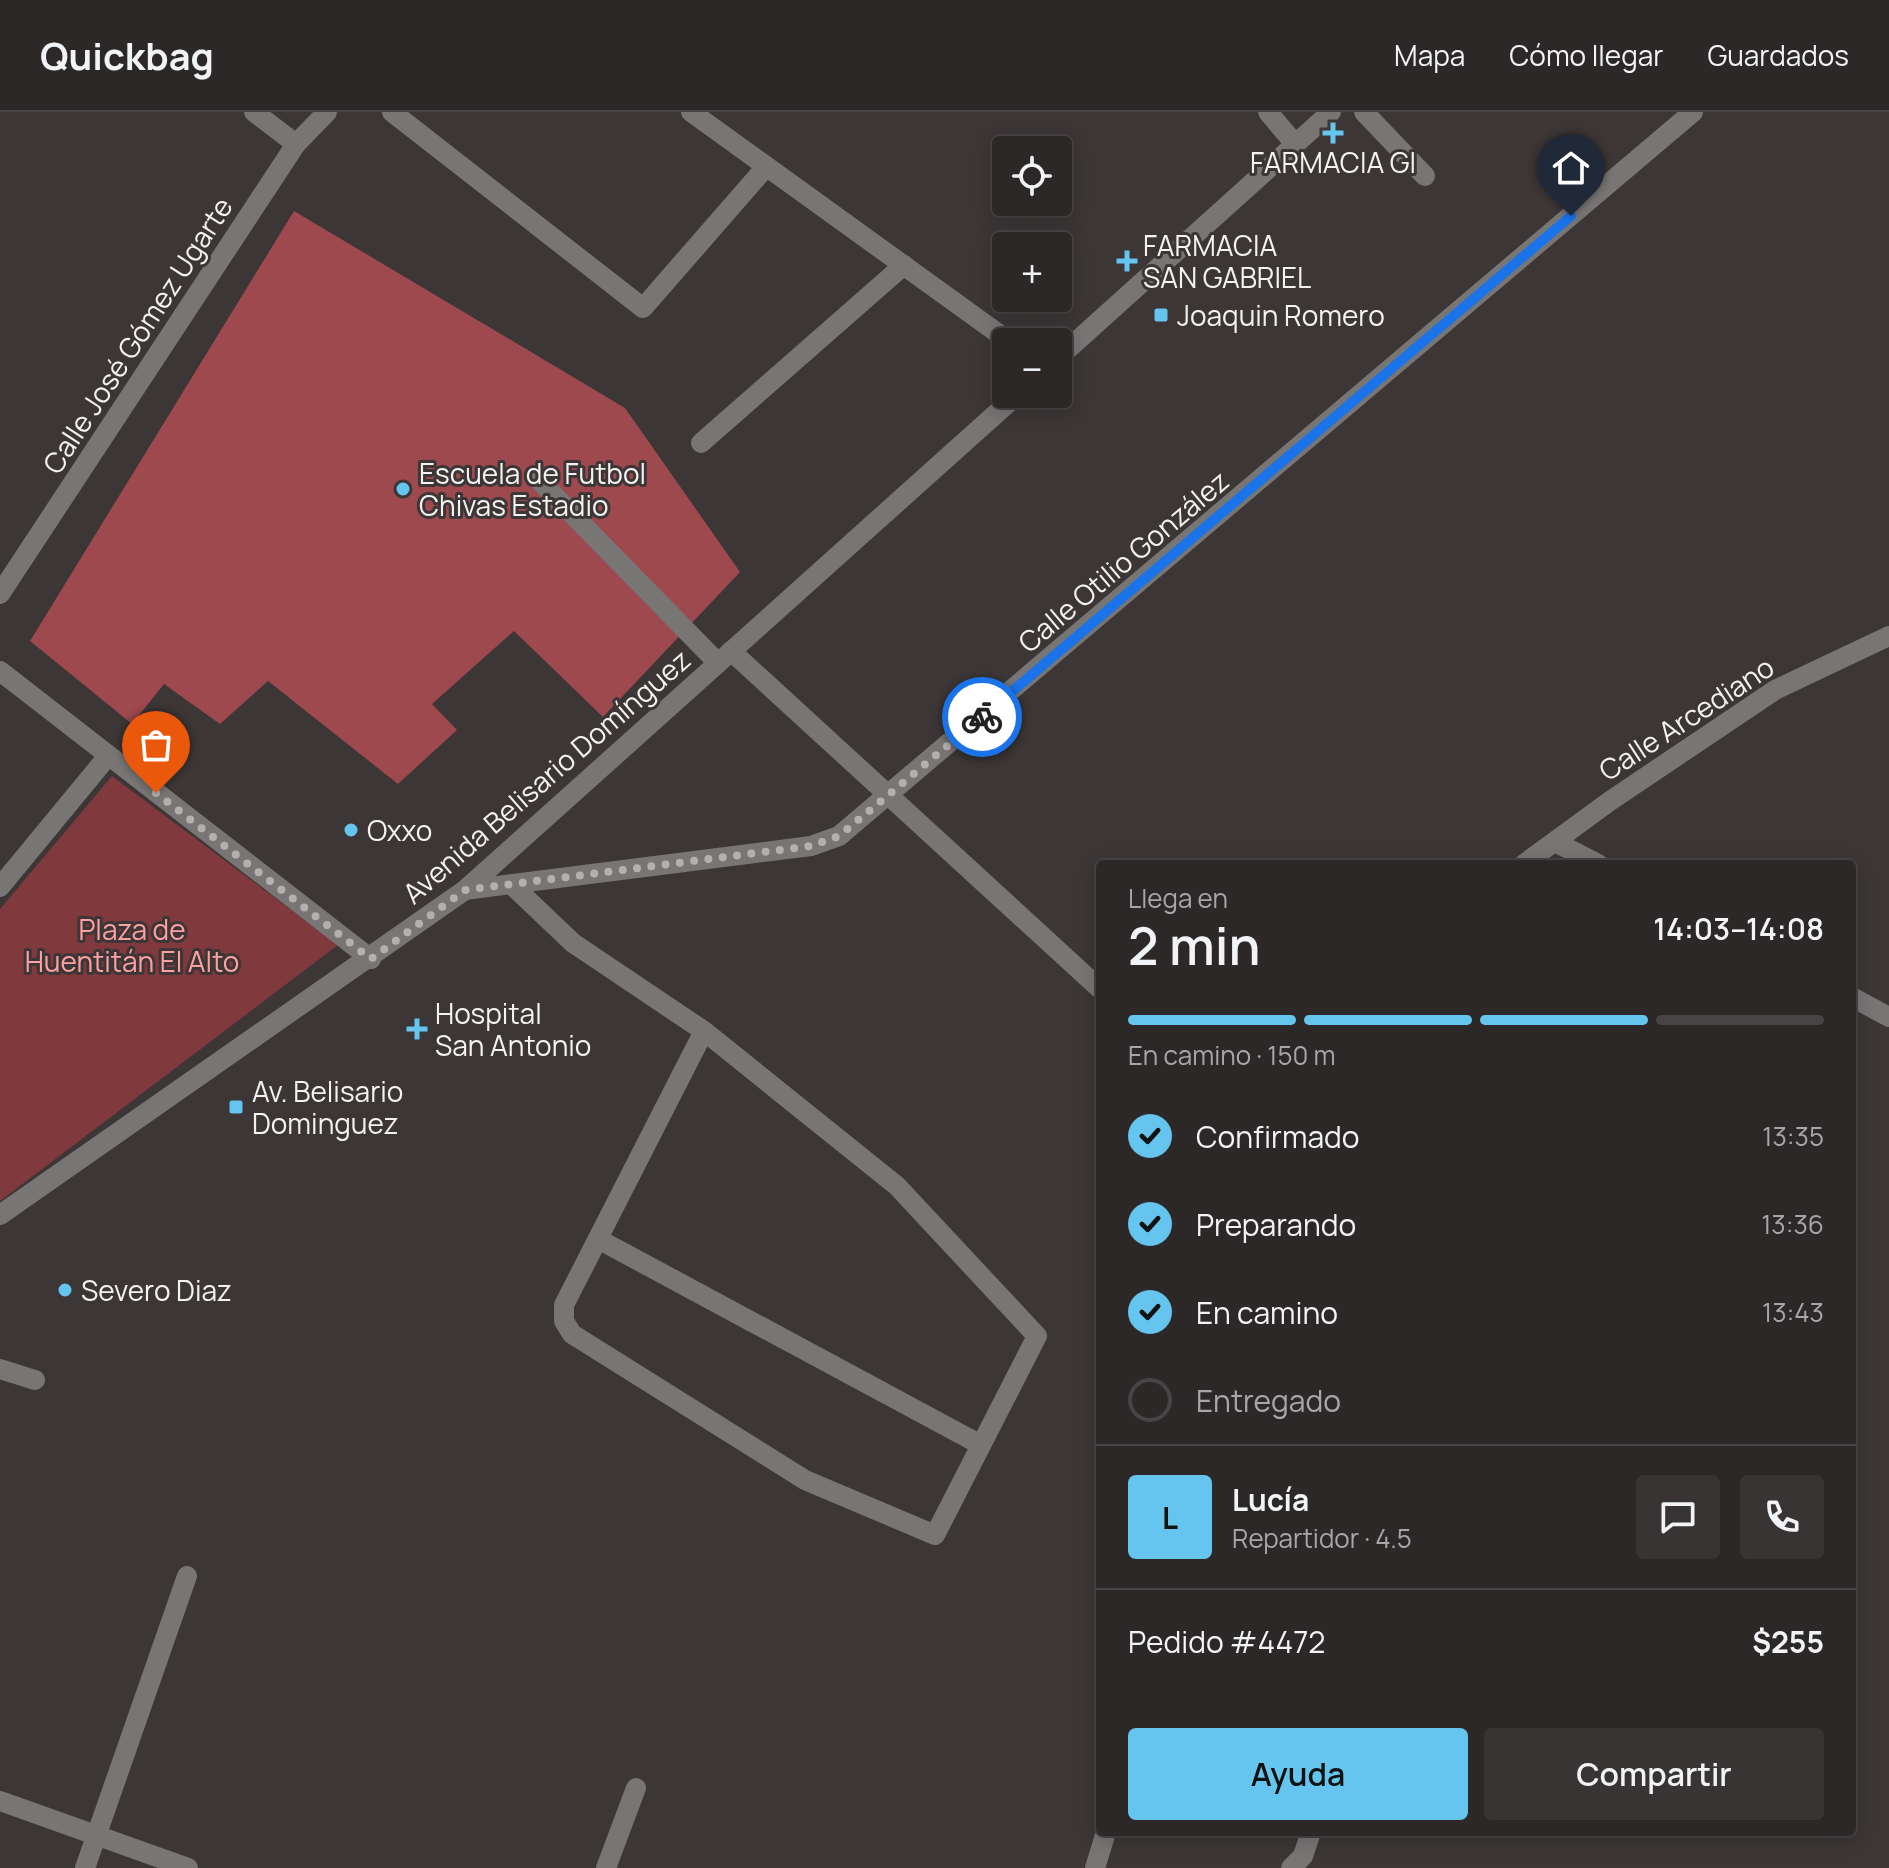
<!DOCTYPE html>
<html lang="es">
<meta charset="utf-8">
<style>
:root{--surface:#2d2828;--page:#393434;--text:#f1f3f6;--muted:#a7a6a8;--line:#484445;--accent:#65c5ee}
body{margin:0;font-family:Manrope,sans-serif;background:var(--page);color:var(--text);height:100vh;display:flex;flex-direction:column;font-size:30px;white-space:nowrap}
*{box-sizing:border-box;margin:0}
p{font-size:26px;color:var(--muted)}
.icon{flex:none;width:44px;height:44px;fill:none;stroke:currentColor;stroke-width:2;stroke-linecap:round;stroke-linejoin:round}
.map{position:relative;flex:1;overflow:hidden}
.details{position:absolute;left:1096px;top:748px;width:760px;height:976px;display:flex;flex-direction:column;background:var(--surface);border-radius:8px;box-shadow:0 4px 20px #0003,0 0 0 2px var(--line)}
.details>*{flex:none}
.buttons{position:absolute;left:992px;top:24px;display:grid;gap:16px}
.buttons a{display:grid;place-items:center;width:80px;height:80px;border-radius:8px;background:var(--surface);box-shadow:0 4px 20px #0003,0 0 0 2px var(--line);font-size:40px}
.pin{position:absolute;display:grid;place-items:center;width:68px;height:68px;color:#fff;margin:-82px -34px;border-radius:50% 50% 50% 0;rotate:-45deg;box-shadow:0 0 8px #0007}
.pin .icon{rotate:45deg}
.courier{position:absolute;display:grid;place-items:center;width:80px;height:80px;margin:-40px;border:6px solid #1a73e8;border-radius:50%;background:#fff;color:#222;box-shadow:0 2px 10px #0007}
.headline em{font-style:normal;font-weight:600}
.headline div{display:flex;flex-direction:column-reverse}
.headline{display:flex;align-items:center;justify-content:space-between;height:136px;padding:0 32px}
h1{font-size:52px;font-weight:600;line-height:60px}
.bar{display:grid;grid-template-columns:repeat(4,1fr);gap:12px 8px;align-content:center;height:96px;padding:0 32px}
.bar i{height:10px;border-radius:6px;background:var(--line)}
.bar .active{background:var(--accent)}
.bar p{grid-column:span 4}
.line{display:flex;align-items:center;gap:20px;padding:0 32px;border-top:2px solid var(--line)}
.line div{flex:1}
.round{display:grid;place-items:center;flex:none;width:84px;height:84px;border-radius:8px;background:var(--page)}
ol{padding:0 32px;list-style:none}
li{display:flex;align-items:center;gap:24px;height:88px}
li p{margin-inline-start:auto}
li .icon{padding:8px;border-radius:50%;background:var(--accent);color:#111;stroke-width:4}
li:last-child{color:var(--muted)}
li i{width:44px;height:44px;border:4px solid var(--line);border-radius:50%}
.button{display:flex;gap:16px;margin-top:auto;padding:16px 32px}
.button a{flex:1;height:92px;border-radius:8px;background:var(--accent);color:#111;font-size:32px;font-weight:600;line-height:92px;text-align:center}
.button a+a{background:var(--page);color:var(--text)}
header{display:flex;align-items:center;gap:48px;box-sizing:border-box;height:112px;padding:0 40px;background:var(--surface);border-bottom:2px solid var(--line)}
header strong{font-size:38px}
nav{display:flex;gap:44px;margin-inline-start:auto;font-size:28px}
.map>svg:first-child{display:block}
</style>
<header>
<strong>Quickbag</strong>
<nav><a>Mapa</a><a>Cómo llegar</a><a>Guardados</a></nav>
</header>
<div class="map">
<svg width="1889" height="1756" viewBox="0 0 1889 1756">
<rect width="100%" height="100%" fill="#3c3636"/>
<polygon fill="#80393d" points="112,664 338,833 0,1089 0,797"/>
<polygon fill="#9d494e" points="294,99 625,296 740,460 603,605 514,519 432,592 457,618 398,672 268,569 220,612 164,572 132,612 30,529"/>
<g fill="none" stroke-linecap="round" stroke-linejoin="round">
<g stroke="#787575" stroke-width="20">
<polyline points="254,0 296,32"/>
<polyline points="392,0 643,196 765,56"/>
<polyline points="691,0 1010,230"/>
<polyline points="1268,0 1295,32"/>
<polyline points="1364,0 1425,64"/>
<polyline points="1058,246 1331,0"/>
<polyline points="701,331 904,153"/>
<polyline points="535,364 718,551"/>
<polyline points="0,482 296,32 327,0"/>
<polyline points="731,539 1100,877"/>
<polyline points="0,559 371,847"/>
<polyline points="1555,730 1598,752"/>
<polyline points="1524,752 1610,689 1775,578 1889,524"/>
<polyline points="512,773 573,831 704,919 897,1074 1037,1224 935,1423 805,1368 572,1222 564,1209 564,1193 704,919"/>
<polyline points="0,775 108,644"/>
<polyline points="465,778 811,734 839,724 1693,0"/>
<polyline points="1852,885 1889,905"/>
<polyline points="0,1103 465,778 1018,282"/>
<polyline points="598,1127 981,1333"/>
<polyline points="0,1257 35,1268"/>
<polyline points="0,1689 188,1756"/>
<polyline points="85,1756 187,1464"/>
<polyline points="606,1756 636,1676"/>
<polyline points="1095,1756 1106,1720"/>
<polyline points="1291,1756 1303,1744 1311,1720"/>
</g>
</g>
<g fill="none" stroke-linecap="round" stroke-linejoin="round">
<polyline stroke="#b4b0b0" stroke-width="8" stroke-dasharray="0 14.4" points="156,681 371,847 465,778 811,734 839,724 982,605"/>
<polyline stroke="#1a73e8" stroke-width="10" points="982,605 1571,104"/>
</g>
<g fill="#65c5ee" stroke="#3c3636" stroke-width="3">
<path d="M1329 9h8v8h8v8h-8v8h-8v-8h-8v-8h8z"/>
<path d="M1123 137h8v8h8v8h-8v8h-8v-8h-8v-8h8z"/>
<rect x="1153" y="195" width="16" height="16" rx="4"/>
<circle cx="403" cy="377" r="8"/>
<circle cx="351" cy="718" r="8"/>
<path d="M413 905h8v8h8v8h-8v8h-8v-8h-8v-8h8z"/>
<rect x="228" y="987" width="16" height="16" rx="4"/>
<circle cx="65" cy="1178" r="8"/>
</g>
<g text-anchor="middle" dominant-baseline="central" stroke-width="6" stroke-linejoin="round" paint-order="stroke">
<g font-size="28" fill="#f5f2f2" stroke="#3c3636" text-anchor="start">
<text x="1333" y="50" text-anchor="middle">FARMACIA GI</text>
<text x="1143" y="133">FARMACIA<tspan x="1143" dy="32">SAN GABRIEL</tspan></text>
<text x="1177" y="203">Joaquin Romero</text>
<text x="419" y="361">Escuela de Futbol<tspan x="419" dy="32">Chivas Estadio</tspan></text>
<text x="367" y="718">Oxxo</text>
<text x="435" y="901">Hospital<tspan x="435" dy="32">San Antonio</tspan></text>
<text x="252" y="979">Av. Belisario<tspan x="252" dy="32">Dominguez</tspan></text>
<text x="81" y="1178">Severo Diaz</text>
</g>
<g font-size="28" fill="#f5f2f2" stroke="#3c3636">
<text transform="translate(137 223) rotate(-57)">Calle José Gómez Ugarte</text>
<text transform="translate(1123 449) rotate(-40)">Calle Otilio González</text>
<text transform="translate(1686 606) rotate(-33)">Calle Arcediano</text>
<text transform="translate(546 664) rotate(-41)">Avenida Belisario Domínguez</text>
</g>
<g font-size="28" fill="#ffa0a2" stroke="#3c3636">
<text x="132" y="817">Plaza de<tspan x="132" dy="32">Huentitán El Alto</tspan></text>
</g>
</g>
</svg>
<div class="buttons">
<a><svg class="icon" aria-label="locate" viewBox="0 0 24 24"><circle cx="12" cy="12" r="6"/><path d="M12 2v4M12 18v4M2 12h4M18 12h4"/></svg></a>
<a>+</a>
<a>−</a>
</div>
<div class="pin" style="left:156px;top:681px;background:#ea580c"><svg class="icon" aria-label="bag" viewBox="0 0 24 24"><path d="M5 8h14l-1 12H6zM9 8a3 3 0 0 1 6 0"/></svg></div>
<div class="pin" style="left:1571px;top:104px;background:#1f2937"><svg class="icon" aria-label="home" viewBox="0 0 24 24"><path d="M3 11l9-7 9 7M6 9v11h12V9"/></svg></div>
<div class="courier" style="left:982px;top:605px"><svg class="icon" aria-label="bike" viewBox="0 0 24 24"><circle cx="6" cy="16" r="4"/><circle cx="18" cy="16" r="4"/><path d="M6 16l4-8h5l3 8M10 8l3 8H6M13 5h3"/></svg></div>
<section class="details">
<div class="headline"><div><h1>2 min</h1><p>Llega en</p></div><em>14:03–14:08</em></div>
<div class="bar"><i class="active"></i><i class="active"></i><i class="active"></i><i></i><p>En camino · 150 m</p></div>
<ol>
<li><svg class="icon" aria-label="check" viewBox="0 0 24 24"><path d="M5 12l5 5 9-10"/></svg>Confirmado<p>13:35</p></li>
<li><svg class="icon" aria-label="check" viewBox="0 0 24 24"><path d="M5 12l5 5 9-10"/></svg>Preparando<p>13:36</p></li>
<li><svg class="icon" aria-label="check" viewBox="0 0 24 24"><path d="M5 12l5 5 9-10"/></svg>En camino<p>13:43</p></li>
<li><i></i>Entregado</li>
</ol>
<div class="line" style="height:144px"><b class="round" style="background:var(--accent);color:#111">L</b><div><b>Lucía</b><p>Repartidor · 4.5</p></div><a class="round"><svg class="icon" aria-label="chat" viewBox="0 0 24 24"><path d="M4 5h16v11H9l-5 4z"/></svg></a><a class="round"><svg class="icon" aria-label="phone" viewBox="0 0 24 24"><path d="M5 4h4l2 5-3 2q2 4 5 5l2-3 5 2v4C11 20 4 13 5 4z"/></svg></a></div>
<div class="line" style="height:104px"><div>Pedido #4472</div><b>$255</b></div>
<div class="button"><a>Ayuda</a><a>Compartir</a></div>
</section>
</div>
